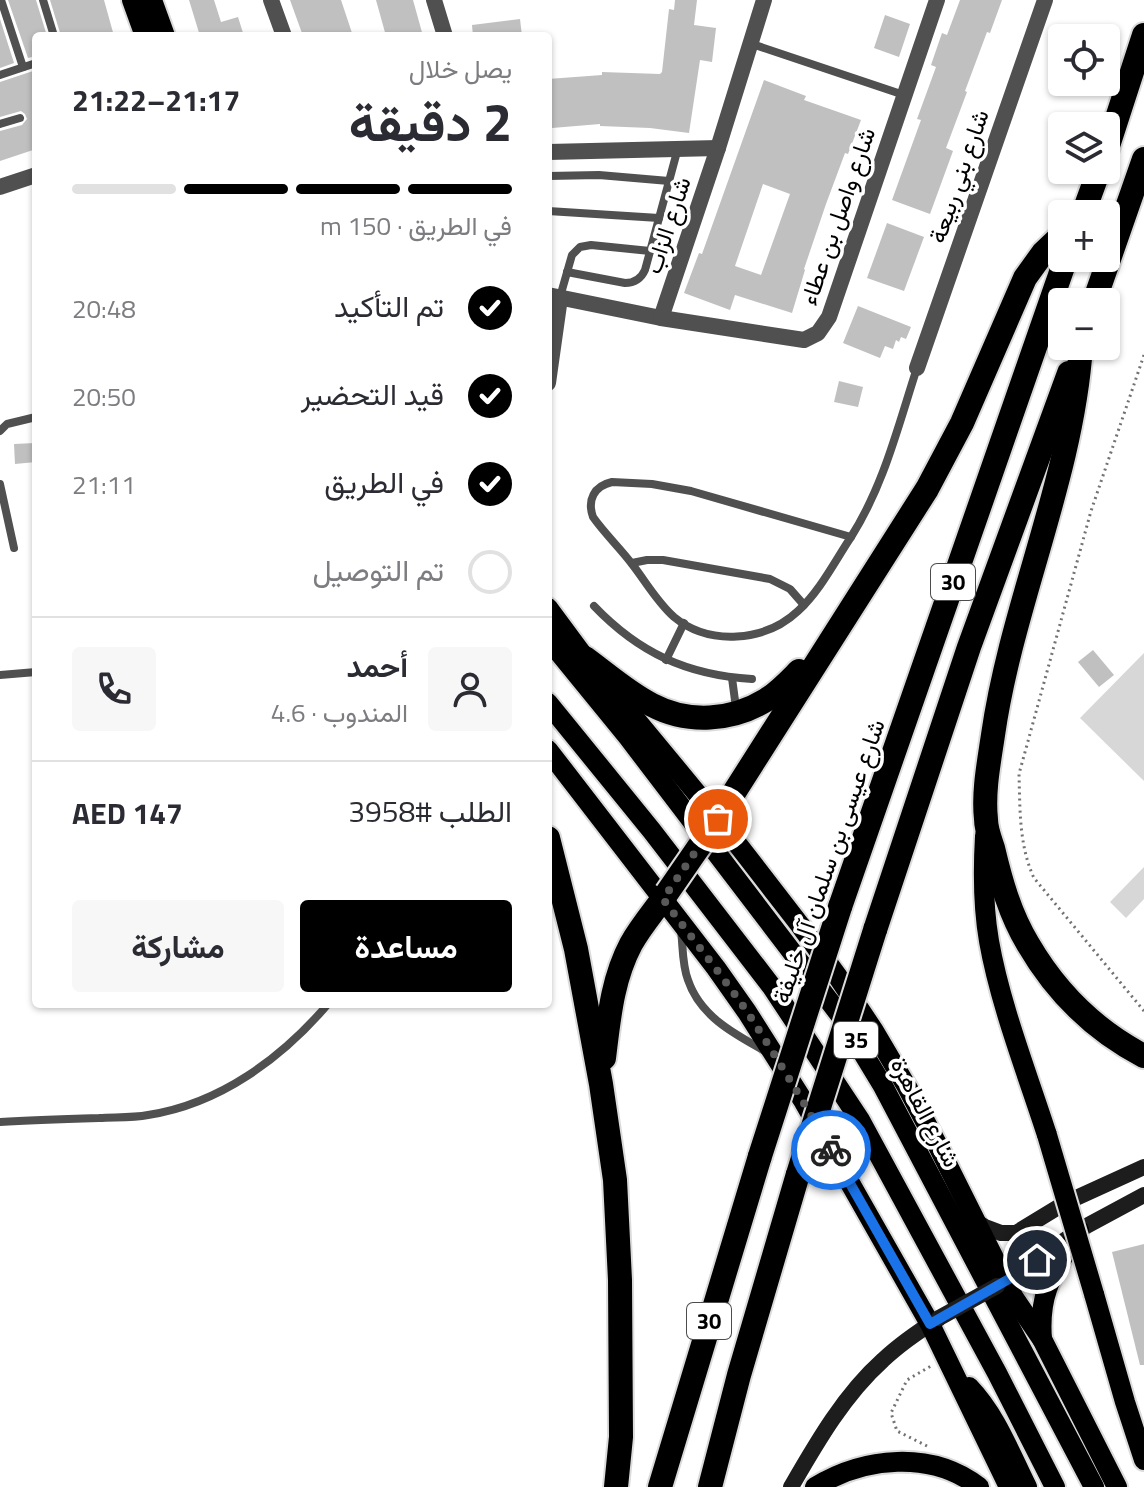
<!DOCTYPE html>
<html lang="ar">
<meta charset="utf-8">
<style>
:root{--surface:#fff;--page:#f7f7f7;--text:#2b2b33;--muted:#7c7c81;--line:#e1e1e2;--accent:#000}
body{margin:0;font-family:"Titillium Web",Vazirmatn,sans-serif;background:var(--page);color:var(--text);direction:rtl;height:100vh;display:flex;flex-direction:column;font-size:30px;white-space:nowrap}
*{box-sizing:border-box;margin:0}
p{font-size:26px;color:var(--muted)}
.icon{flex:none;width:44px;height:44px;fill:none;stroke:currentColor;stroke-width:2;stroke-linecap:round;stroke-linejoin:round}
.map{position:relative;flex:1;overflow:hidden;direction:ltr}
.side{position:absolute;left:32px;top:32px;width:520px;height:976px;display:flex;flex-direction:column;background:var(--surface);border-radius:8px;box-shadow:0 2px 6px #0004;direction:rtl}
.side>*{flex:none}
.controls{position:absolute;left:1048px;top:24px;display:grid;gap:16px}
.controls a{display:grid;place-items:center;width:72px;height:72px;border-radius:8px;background:var(--surface);box-shadow:0 2px 6px #0004;font-size:40px}
.pin{position:absolute;display:grid;place-items:center;width:68px;height:68px;color:#fff;margin:-34px;border:4px solid #fff;border-radius:50%;box-shadow:0 2px 8px #0007}
.courier{position:absolute;display:grid;place-items:center;width:80px;height:80px;margin:-40px;border:6px solid #1a73e8;border-radius:50%;background:#fff;color:#222;box-shadow:0 2px 10px #0007}
.overview em{font-style:normal;font-weight:700}
.overview div{display:flex;flex-direction:column-reverse}
.overview{display:flex;align-items:center;justify-content:space-between;height:136px;padding:0 40px}
h1{font-size:52px;font-weight:700;line-height:60px}
.bar{display:grid;grid-template-columns:repeat(4,1fr);gap:12px 8px;align-content:center;height:96px;padding:0 40px}
.bar i{height:10px;border-radius:6px;background:var(--line)}
.bar .current{background:var(--accent)}
.bar p{grid-column:span 4}
.line{display:flex;align-items:center;gap:20px;padding:0 40px;border-top:2px solid var(--line)}
.line div{flex:1}
.round{display:grid;place-items:center;flex:none;width:84px;height:84px;border-radius:8px;background:var(--page)}
ol{padding:0 40px;list-style:none}
li{display:flex;align-items:center;gap:24px;height:88px}
li p{margin-inline-start:auto}
li .icon{padding:8px;border-radius:50%;background:var(--accent);color:#fff;stroke-width:4}
li:last-child{color:var(--muted)}
li i{width:44px;height:44px;border:4px solid var(--line);border-radius:50%}
.primary-button{display:flex;gap:16px;margin-top:auto;padding:16px 40px}
.primary-button a{flex:1;height:92px;border-radius:8px;background:var(--accent);color:#fff;font-size:32px;font-weight:700;line-height:92px;text-align:center}
.primary-button a+a{background:var(--page);color:var(--text)}
.map>svg:first-child{display:block}
</style>
<div class="map">
<svg width="1144" height="1487" viewBox="0 0 1144 1487">
<rect width="100%" height="100%" fill="#fff"/>
<g fill="#d7d7d7">
<polygon points="1144,653 1144,781 1080,718"/>
<polygon points="1144,867 1144,899 1126,918 1110,902"/>
</g>
<g fill="#c0c0c0" fill-rule="evenodd">
<polygon points="8,0 36,0 47,36 36,36 36,56 28,58"/>
<polygon points="50,0 104,0 114,36 61,36"/>
<polygon points="189,0 214,0 221,22 238,17 244,36 200,36"/>
<polygon points="290,0 341,0 353,36 303,36"/>
<polygon points="376,0 413,0 423,36 386,36"/>
<polygon points="675,0 697,0 694,25 716,28 712,62 700,60 689,133 650,128 600,126 600,124 552,128 548,79 602,75 602,72 660,74 662,72 669,9 674,10"/>
<polygon points="960,0 1002,0 990,33 987,32 965,91 967,92 946,148 953,151 930,214 892,200 921,120 917,119 936,67 931,65 942,33 947,35"/>
<polygon points="885,15 910,24 899,57 874,48"/>
<polygon points="0,19 14,63 0,68"/>
<polygon points="520,19 522,36 473,36 472,25"/>
<polygon points="36,70 36,149 0,161 0,131 22,125 27,119 25,114 21,111 0,117 0,82"/>
<path d="M764,80L806,96L804,100L861,120L848,154L845,153L826,204L804,269L805,270L792,313L735,295L730,310L684,293L699,253L702,254ZM763,184L790,194L761,275L735,266Z"/>
<polygon points="887,223 924,237 904,291 867,278"/>
<polygon points="858,306 911,327 906,339 901,337 899,342 896,340 893,349 885,346 880,358 843,343"/>
<polygon points="839,381 863,387 858,407 834,402"/>
<polygon points="35,443 36,462 15,464 14,444"/>
<polygon points="1093,650 1114,675 1099,687 1078,662"/>
<polygon points="1144,1244 1144,1365 1140,1365 1112,1252"/>
</g>
<g fill="none" stroke-linecap="round" stroke-linejoin="round">
<defs>
<g id="primary">
<polyline points="132,0 145,36"/>
<polyline points="152,0 165,36"/>
<polyline points="548,608 585,658 718,819 800,925 838,977 874,1031 907,1087 937,1144 1014,1298 1042,1339 1117,1487"/>
<polyline points="548,639 628,737 840,1015 883,1086 1094,1487"/>
<polyline points="548,703 652,831 772,987 860,1120 997,1373 1055,1487"/>
<polyline points="548,750 716,968 747,1012 804,1102 930,1324 1009,1487"/>
<path d="M985,836C983,871 983,907 989,941C1000,1004 1027,1073 1047,1135"/>
<polyline points="1094,1294 1125,1402 1144,1460"/>
<path d="M1042,1339C1038,1289 1056,1270 1079,1230"/>
<path d="M969,1387C996,1415 1010,1453 1027,1487"/>
<path d="M815,1487C864,1457 931,1450 979,1487"/>
</g>
<g id="highway">
<polyline points="1106,152 1144,35"/>
<polyline points="1083,214 1099,170"/>
<polyline points="1094,302 1144,159"/>
<path d="M1081,346C1072,479 1012,603 993,735C989,762 983,792 986,819C986,829 990,839 993,848C1001,882 1010,914 1028,944C1056,992 1094,1030 1144,1056"/>
<path d="M585,658C607,674 628,693 652,705C688,724 732,721 766,700C779,692 789,681 799,671"/>
<polyline points="707,835 927,489 962,423 1025,278 1043,253 1062,235"/>
<polyline points="548,838 576,949 601,1084 615,1180 620,1280 621,1437 616,1487"/>
<polyline points="840,907 1066,258"/>
<polyline points="875,930 969,647 1069,373"/>
<path d="M604,1058C609,1018 612,980 631,944C641,926 655,910 667,893"/>
<polyline points="660,1487 760,1156"/>
<polyline points="710,1487 739,1375 798,1174"/>
</g>
</defs>
<use href="#primary" stroke="#dbdbdb" stroke-width="24"/>
<use href="#highway" stroke="#dbdbdb" stroke-width="28"/>
<g stroke="#727272" stroke-width="3" stroke-dasharray="2 4" stroke-linecap="butt">
<path d="M1144,355L1091,511L1019,774C1020,809 1019,846 1034,878L1144,1011"/>
<polyline points="927,1446 897,1431 891,1413 907,1380 931,1366"/>
</g>
<g stroke="#505050" stroke-width="8">
<polyline points="1,0 23,67"/>
<polyline points="43,0 54,36"/>
<polyline points="749,43 904,95"/>
<polyline points="0,75 36,63"/>
<polyline points="0,124 20,118"/>
<polyline points="548,176 599,175 669,181"/>
<polyline points="548,211 659,218"/>
<path d="M567,272L625,283C635,283 641,279 645,270L678,148"/>
<polyline points="560,297 572,255 580,247 591,245 650,251"/>
<polyline points="0,431 7,424 36,417"/>
<path d="M612,482L652,484L691,491L851,537C835,561 820,591 798,611C765,642 709,646 674,617C657,602 646,582 632,564C620,548 605,534 593,517C587,500 594,486 612,482Z"/>
<polyline points="0,484 14,548"/>
<path d="M851,537C884,485 898,426 917,368"/>
<polyline points="632,563 647,560 663,560 770,579 790,589 804,605"/>
<path d="M594,606C639,653 687,675 752,679"/>
<polyline points="666,660 684,623"/>
<polyline points="0,675 36,672"/>
<polyline points="732,678 736,708"/>
<path d="M681,930C683,946 682,965 688,980C700,1016 734,1034 765,1051"/>
<path d="M0,1122C33,1120 66,1119 99,1118C115,1117 132,1118 148,1115C220,1104 282,1058 328,1004"/>
</g>
<g stroke="#505050" stroke-width="16">
<polyline points="271,0 284,36"/>
<polyline points="434,0 445,36"/>
<polyline points="548,152 718,148"/>
<polyline points="0,187 36,175"/>
<polyline points="548,295 661,318 804,340 818,333 829,317 937,0"/>
<polyline points="661,318 718,148 764,0"/>
<polyline points="917,368 1045,0"/>
<polyline points="548,383 560,298"/>
</g>
<g stroke="#1d1d1d" stroke-width="16">
<polyline points="974,1220 985,1227 1001,1233 1016,1233 1065,1203 1144,1167"/>
<polyline points="997,1286 1016,1275 1079,1230 1144,1195"/>
<path d="M791,1487C817,1442 844,1395 883,1360C900,1344 919,1331 938,1319"/>
</g>
<use href="#primary" stroke="#000" stroke-width="20"/>
<use href="#highway" stroke="#000" stroke-width="24"/>
<defs>
<polyline id="primary-bridge" points="1047,1135 1094,1294"/>
<g id="highway-bridge">
<polyline points="667,893 707,835"/>
<polyline points="760,1156 840,907"/>
<polyline points="798,1174 875,930"/>
</g>
</defs>
<use href="#primary-bridge" stroke="#dbdbdb" stroke-width="24" stroke-linecap="butt"/>
<use href="#highway-bridge" stroke="#dbdbdb" stroke-width="28" stroke-linecap="butt"/>
<polyline stroke="#1d1d1d" stroke-width="16" points="939,1318 997,1286"/>
<use href="#primary-bridge" stroke="#000" stroke-width="20"/>
<use href="#highway-bridge" stroke="#000" stroke-width="24"/>
</g>
<g fill="none" stroke-linecap="round" stroke-linejoin="round">
<path stroke="#595959" stroke-width="8" stroke-dasharray="0 14.4" d="M718,819L663,899C691,937 721,974 748,1013C777,1058 805,1104 831,1150"/>
<polyline stroke="#1a73e8" stroke-width="10" points="831,1150 930,1324 1016,1275 1037,1260"/>
</g>
<g text-anchor="middle" dominant-baseline="central" stroke-width="7" stroke-linejoin="round" paint-order="stroke">
<g fill="#fff" stroke="#4c4c4c" stroke-width="2">
<rect x="931" y="564" width="44" height="36" rx="6"/>
<rect x="834" y="1022" width="44" height="36" rx="6"/>
<rect x="687" y="1303" width="44" height="36" rx="6"/>
</g>
<g font-size="22" font-weight="bold" fill="#000">
<text x="953" y="582">30</text>
<text x="856" y="1040">35</text>
<text x="709" y="1321">30</text>
</g>
<g font-size="24" fill="#000" stroke="#fff">
<text transform="translate(958 176) rotate(-71)">شارع بني ربيعة</text>
<text transform="translate(837 216) rotate(-71)">شارع واصل بن عطاء</text>
<text transform="translate(667 225) rotate(-72)">شارع الزاب</text>
<text transform="translate(828 861) rotate(-71)">شارع عيسى بن سلمان آل خليفة</text>
<text transform="translate(926 1112) rotate(62)">شارع القاهرة</text>
</g>
</g>
</svg>
<div class="controls">
<a><svg class="icon" aria-label="locate" viewBox="0 0 24 24"><circle cx="12" cy="12" r="6"/><path d="M12 2v4M12 18v4M2 12h4M18 12h4"/></svg></a>
<a><svg class="icon" aria-label="layers" viewBox="0 0 24 24"><path d="M12 4l9 5-9 5-9-5zM3 14l9 5 9-5"/></svg></a>
<a>+</a>
<a>−</a>
</div>
<div class="pin" style="left:718px;top:819px;background:#ea580c"><svg class="icon" aria-label="bag" viewBox="0 0 24 24"><path d="M5 8h14l-1 12H6zM9 8a3 3 0 0 1 6 0"/></svg></div>
<div class="pin" style="left:1037px;top:1260px;background:#1f2937"><svg class="icon" aria-label="home" viewBox="0 0 24 24"><path d="M3 11l9-7 9 7M6 9v11h12V9"/></svg></div>
<div class="courier" style="left:831px;top:1150px"><svg class="icon" aria-label="bike" viewBox="0 0 24 24"><circle cx="6" cy="16" r="4"/><circle cx="18" cy="16" r="4"/><path d="M6 16l4-8h5l3 8M10 8l3 8H6M13 5h3"/></svg></div>
<section class="side">
<div class="overview"><div><h1>2 دقيقة</h1><p>يصل خلال</p></div><em>21:17–21:22</em></div>
<div class="bar"><i class="current"></i><i class="current"></i><i class="current"></i><i></i><p>في الطريق · 150 m</p></div>
<ol>
<li><svg class="icon" aria-label="check" viewBox="0 0 24 24"><path d="M5 12l5 5 9-10"/></svg>تم التأكيد<p>20:48</p></li>
<li><svg class="icon" aria-label="check" viewBox="0 0 24 24"><path d="M5 12l5 5 9-10"/></svg>قيد التحضير<p>20:50</p></li>
<li><svg class="icon" aria-label="check" viewBox="0 0 24 24"><path d="M5 12l5 5 9-10"/></svg>في الطريق<p>21:11</p></li>
<li><i></i>تم التوصيل</li>
</ol>
<div class="line" style="height:144px"><a class="round"><svg class="icon" aria-label="person" viewBox="0 0 24 24"><circle cx="12" cy="8" r="4"/><path d="M4 21q1-7 8-7t8 7"/></svg></a><div><b>أحمد</b><p>المندوب · 4.6</p></div><a class="round"><svg class="icon" aria-label="phone" viewBox="0 0 24 24"><path d="M5 4h4l2 5-3 2q2 4 5 5l2-3 5 2v4C11 20 4 13 5 4z"/></svg></a></div>
<div class="line" style="height:104px"><div>الطلب #3958</div><b>AED 147</b></div>
<div class="primary-button"><a>مساعدة</a><a>مشاركة</a></div>
</section>
</div>
